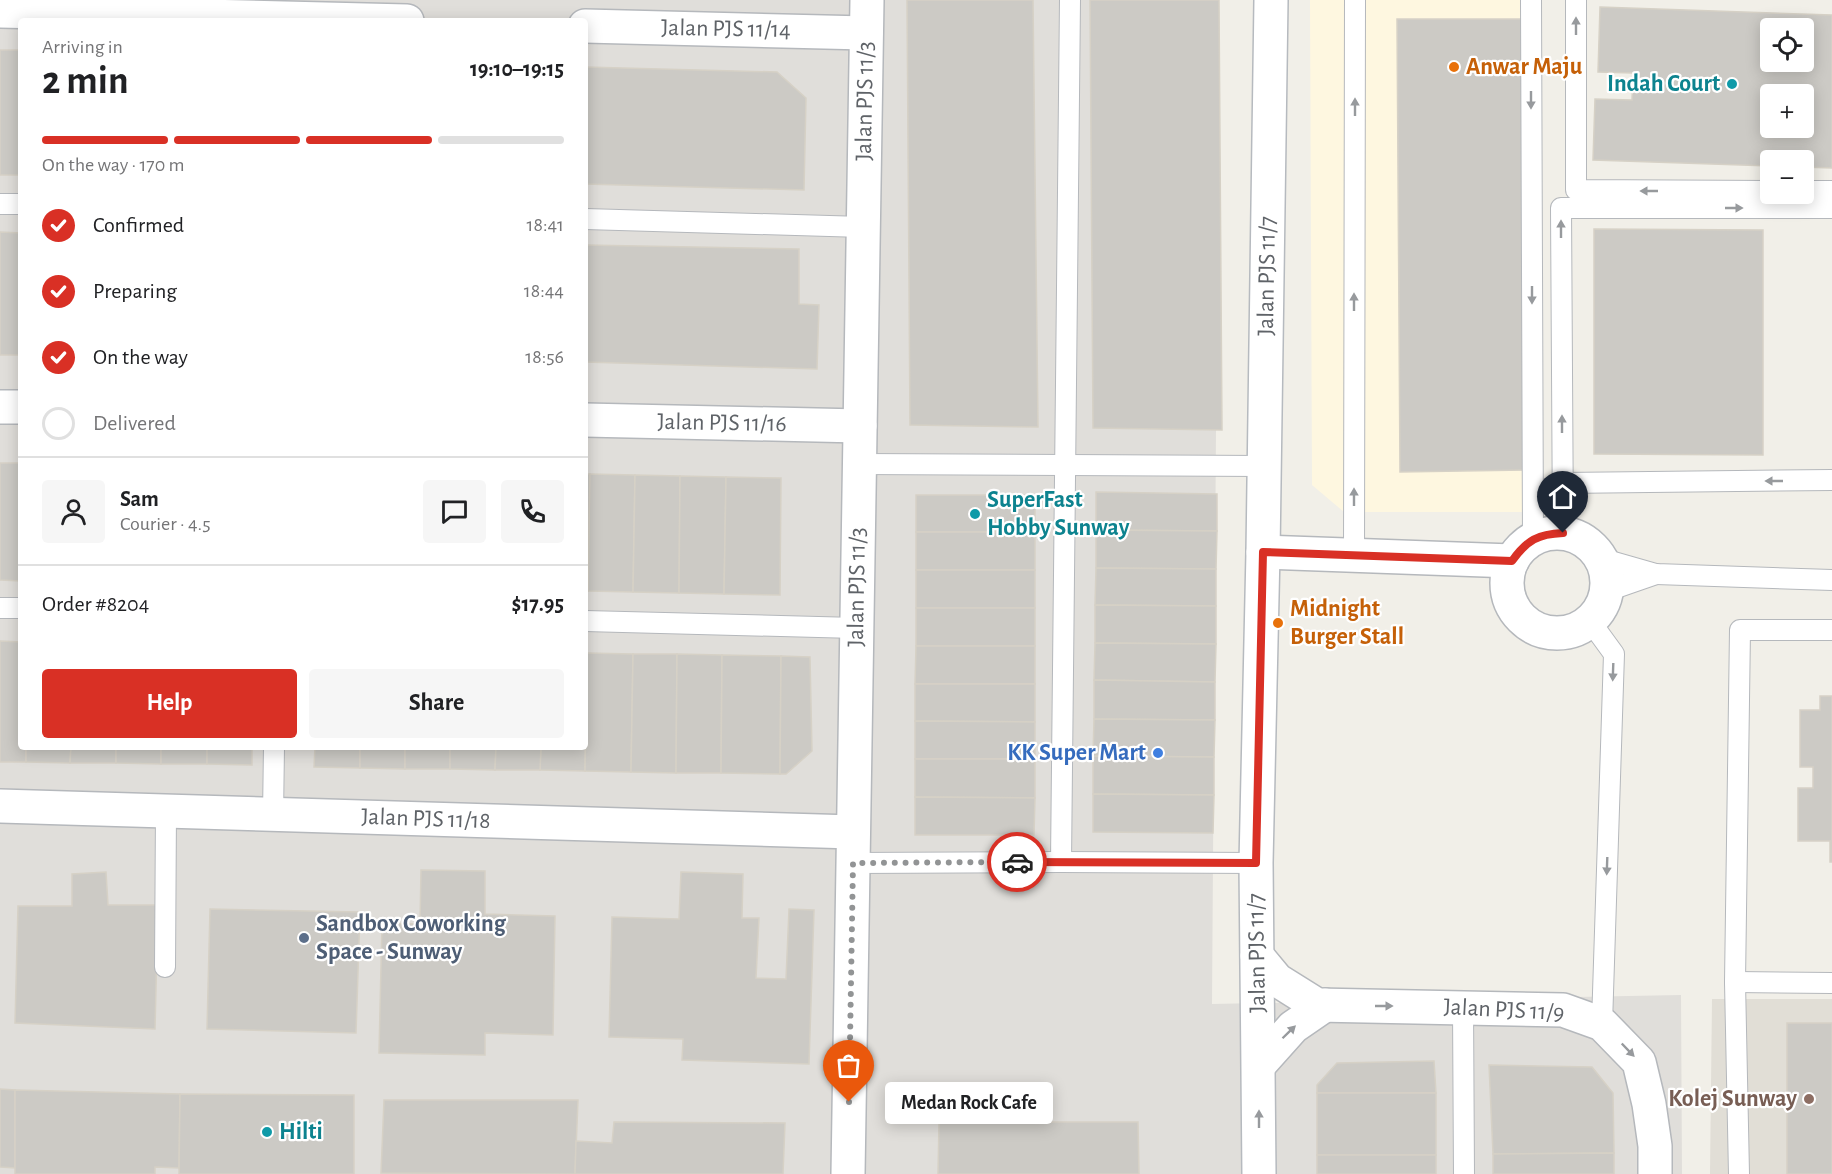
<!DOCTYPE html>
<meta charset="utf-8">
<style>
:root{--surface:#fff;--page:#f6f6f6;--text:#202124;--muted:#757577;--line:#e0e0e0;--accent:#d93025}
body{margin:0;font-family:"Alegreya Sans",sans-serif;background:var(--page);color:var(--text);height:100vh;display:flex;flex-direction:column;font-size:22px;white-space:nowrap}
*{box-sizing:border-box;margin:0}
p{font-size:20px;color:var(--muted)}
.icon{flex:none;width:33px;height:33px;fill:none;stroke:currentColor;stroke-width:2;stroke-linecap:round;stroke-linejoin:round}
.map{position:relative;flex:1;overflow:hidden}
.drawer{position:absolute;left:18px;top:18px;width:570px;height:732px;display:flex;flex-direction:column;background:var(--surface);border-radius:6px;box-shadow:0 3px 15px #0003}
.drawer>*{flex:none}
.buttons{position:absolute;left:1760px;top:18px;display:grid;gap:12px}
.buttons a{display:grid;place-items:center;width:54px;height:54px;border-radius:6px;background:var(--surface);box-shadow:0 3px 15px #0003;font-size:30px}
.pin{position:absolute;display:grid;place-items:center;width:51px;height:51px;color:#fff;margin:-62px -26px;border-radius:50% 50% 50% 0;rotate:-45deg;box-shadow:0 0 6px #0007}
.pin .icon{rotate:45deg}
.courier{position:absolute;display:grid;place-items:center;width:60px;height:60px;margin:-30px;border:4px solid #d93025;border-radius:50%;background:#fff;color:#222;box-shadow:0 2px 8px #0007}
.bubble{position:absolute;height:42px;border-radius:6px;background:var(--surface);box-shadow:0 3px 15px #0003;font-size:20px;font-weight:600;line-height:42px;text-align:center}
.headline em{font-style:normal;font-weight:600}
.headline div{display:flex;flex-direction:column-reverse}
.headline{display:flex;align-items:center;justify-content:space-between;height:102px;padding:0 24px}
h1{font-size:39px;font-weight:600;line-height:45px}
.bar{display:grid;grid-template-columns:repeat(4,1fr);gap:9px 6px;align-content:center;height:72px;padding:0 24px}
.bar i{height:8px;border-radius:4px;background:var(--line)}
.bar .current{background:var(--accent)}
.bar p{grid-column:span 4}
.line{display:flex;align-items:center;gap:15px;padding:0 24px;border-top:2px solid var(--line)}
.line div{flex:1}
.round{display:grid;place-items:center;flex:none;width:63px;height:63px;border-radius:6px;background:var(--page)}
ol{padding:0 24px;list-style:none}
li{display:flex;align-items:center;gap:18px;height:66px}
li p{margin-inline-start:auto}
li .icon{padding:6px;border-radius:50%;background:var(--accent);color:#fff;stroke-width:4}
li:last-child{color:var(--muted)}
li i{width:33px;height:33px;border:3px solid var(--line);border-radius:50%}
.action{display:flex;gap:12px;margin-top:auto;padding:12px 24px}
.action a{flex:1;height:69px;border-radius:6px;background:var(--accent);color:#fff;font-size:24px;font-weight:600;line-height:69px;text-align:center}
.action a+a{background:var(--page);color:var(--text)}
.map>svg:first-child{display:block}
</style>
<div class="map">
<svg width="1832" height="1174" viewBox="0 0 1832 1174">
<rect width="100%" height="100%" fill="#f1efe8"/>
<polygon fill="#fef7e0" points="1310,0 1536,0 1538,512 1344,512 1312,485"/>
<path fill="#e0deda" fill-rule="evenodd" d="M0,0H1219L1212,1004L1681,995L1682,1174H0ZM21,21H585V747H21Z"/>
<polygon fill="#e1ded6" points="1712,999 1832,999 1832,1174 1710,1174"/>
<g fill="#cccac5" stroke="#d6d1c6" stroke-width="1.5" fill-rule="evenodd">
<polygon points="907,0 1033,0 1038,427 910,425"/>
<polygon points="1090,0 1219,0 1222,430 1093,428"/>
<path d="M1600,7L1832,15V168L1803,167V160H1770V166L1593,160L1595,99L1632,100L1633,73L1598,72ZM1770,28H1803V62H1770ZM1770,94H1803V128H1770Z"/>
<polygon points="1397,19 1529,19 1533,470 1400,472"/>
<rect x="0" y="50" width="21" height="125"/>
<polygon points="585,67 777,72 806,98 804,190 585,184"/>
<polygon points="1594,229 1763,230 1763,455 1594,454"/>
<polygon points="0,232 21,233 21,355 0,355"/>
<polygon points="585,245 799,249 799,304 819,305 817,369 585,362"/>
<polygon points="0,463 21,463 21,581 0,580"/>
<polygon points="585,474 590,474 588,591 585,591"/>
<polygon points="590,474 635,475 633,592 588,591"/>
<polygon points="635,475 680,476 679,593 633,592"/>
<polygon points="680,476 726,477 724,594 679,593"/>
<polygon points="726,477 781,478 780,595 724,594"/>
<polygon points="1096,492 1217,494 1217,531 1096,530"/>
<rect x="916" y="495" width="119" height="37"/>
<polygon points="1096,530 1217,531 1216,569 1096,568"/>
<rect x="916" y="532" width="119" height="38"/>
<polygon points="1096,568 1216,569 1216,606 1095,605"/>
<rect x="916" y="570" width="119" height="38"/>
<polygon points="1095,605 1216,606 1216,644 1095,643"/>
<rect x="916" y="608" width="119" height="38"/>
<polygon points="0,641 21,642 21,747 26,747 26,762 0,762"/>
<polygon points="1095,643 1216,644 1215,682 1094,680"/>
<polygon points="916,646 1035,646 1035,684 915,684"/>
<polygon points="585,653 587,653 585,771 540,770 541,747 585,747"/>
<polygon points="587,653 633,654 631,772 585,771"/>
<polygon points="633,654 677,654 676,773 631,772"/>
<polygon points="677,654 722,655 721,773 676,773"/>
<polygon points="722,655 781,656 780,774 721,773"/>
<polygon points="781,656 810,657 812,751 786,774 780,774"/>
<polygon points="1094,680 1215,682 1215,720 1094,719"/>
<polygon points="915,684 1035,684 1035,722 915,721"/>
<polygon points="1820,696 1832,696 1832,862 1830,862 1830,841 1798,841 1798,788 1813,788 1813,767 1800,767 1800,710 1820,710"/>
<polygon points="1094,719 1215,720 1214,757 1093,756"/>
<polygon points="915,721 1035,722 1035,759 915,759"/>
<polygon points="26,747 71,747 70,763 26,762"/>
<polygon points="71,747 116,747 116,763 70,763"/>
<polygon points="116,747 161,747 161,764 116,763"/>
<rect x="161" y="747" width="46" height="17"/>
<polygon points="207,747 252,747 252,765 207,764"/>
<polygon points="315,747 360,747 360,768 314,767"/>
<polygon points="360,747 405,747 405,769 360,768"/>
<rect x="405" y="747" width="45" height="22"/>
<polygon points="450,747 496,747 495,770 450,769"/>
<polygon points="496,747 541,747 540,770 495,770"/>
<polygon points="1093,756 1214,757 1214,795 1093,794"/>
<polygon points="915,759 1035,759 1035,798 915,797"/>
<polygon points="1093,794 1214,795 1213,833 1093,832"/>
<polygon points="915,797 1035,798 1034,835 915,835"/>
<polygon points="421,870 485,871 485,914 555,916 553,1035 485,1033 485,1055 379,1053 382,923 420,924"/>
<polygon points="106,872 108,905 158,905 155,1029 15,1023 18,906 72,906 72,874"/>
<polygon points="681,872 743,874 742,918 759,918 756,978 786,979 789,909 814,910 809,1064 682,1060 683,1039 609,1037 612,917 679,919"/>
<polygon points="210,909 360,912 356,1033 207,1029"/>
<rect x="1787" y="1023" width="45" height="151"/>
<polygon points="1434,1061 1436,1093 1317,1093 1317,1085 1337,1063"/>
<polygon points="1489,1065 1592,1067 1613,1093 1614,1153 1493,1154"/>
<polygon points="0,1089 15,1090 15,1168 0,1167"/>
<polygon points="15,1090 180,1094 179,1168 155,1167 155,1174 15,1174"/>
<rect x="1317" y="1093" width="119" height="62"/>
<polygon points="180,1094 354,1095 354,1174 179,1174"/>
<polygon points="384,1100 578,1100 575,1174 381,1173"/>
<polygon points="614,1122 785,1123 783,1174 575,1174 576,1141 612,1143"/>
<polygon points="939,1122 1138,1122 1139,1174 938,1174"/>
<polygon points="1614,1153 1614,1174 1493,1174 1493,1154"/>
<rect x="1317" y="1155" width="119" height="19"/>
</g>
<g fill="none" stroke-linecap="round" stroke-linejoin="round">
<defs>
<g id="lane">
<polyline points="1531,0 1533,539"/>
<polyline points="1576,0 1576,190 1770,191"/>
<polyline points="1803,191 1832,191"/>
<polyline points="0,204 21,204"/>
<polyline points="585,219 863,227"/>
<polyline points="859,464 1263,466"/>
<polyline points="1563,483 1832,480"/>
<polyline points="1563,533 1561,208 1832,208"/>
<polyline points="1354,556 1355,0"/>
<polyline points="1600,558 1656,574 1832,580"/>
<polyline points="1607,591 1656,574"/>
<polyline points="0,608 21,608"/>
<polyline points="585,621 856,628"/>
<polyline points="1590,621 1614,654 1602,1024"/>
<polyline points="273,815 274,747"/>
<polyline points="1061,862 1070,0"/>
<polyline points="853,863 1061,862 1256,863"/>
<polyline points="165,967 166,811"/>
<polyline points="1735,982 1832,983"/>
<polyline points="1463,1007 1464,1174"/>
<polyline points="1739,1174 1735,982 1740,630 1832,630"/>
</g>
<g id="street">
<polyline points="0,11 407,21"/>
<polyline points="585,26 866,33"/>
<polyline points="0,407 21,407"/>
<polyline points="585,420 860,426"/>
<circle cx="1557" cy="583" r="50"/>
<polyline points="1263,552 1512,561"/>
<polyline points="0,806 853,832"/>
<polyline points="1257,956 1277,980 1317,1005 1563,1010 1602,1024 1639,1062 1649,1104 1655,1146 1655,1174"/>
<polyline points="1259,1065 1293,1027 1325,1005"/>
<polyline points="848,1174 867,0"/>
</g>
<polyline id="secondary" points="1259,1174 1256,863 1263,552 1271,0"/>
</defs>
<use href="#lane" stroke="#b5b8bc" stroke-width="22"/>
<use href="#street" stroke="#b5b8bc" stroke-width="36"/>
<use href="#secondary" stroke="#b6babf" stroke-width="36"/>
<use href="#lane" stroke="#fff" stroke-width="20"/>
<use href="#street" stroke="#fff" stroke-width="33"/>
<use href="#secondary" stroke="#fff" stroke-width="33"/>
</g>
<defs><path id="oneway-solid" d="M-6-.8H1V-3.2L6.5 0L1 3.2V.8H-6Z" transform="scale(1.5)"/></defs>
<g fill="#979a9d">
<use href="#oneway-solid" transform="translate(1576 26) rotate(-90)"/>
<use href="#oneway-solid" transform="translate(1531 100) rotate(90)"/>
<use href="#oneway-solid" transform="translate(1355 107) rotate(-90)"/>
<use href="#oneway-solid" transform="translate(1649 191) rotate(-180)"/>
<use href="#oneway-solid" transform="translate(1734 208)"/>
<use href="#oneway-solid" transform="translate(1561 229) rotate(-90)"/>
<use href="#oneway-solid" transform="translate(1532 295) rotate(90)"/>
<use href="#oneway-solid" transform="translate(1354 302) rotate(-90)"/>
<use href="#oneway-solid" transform="translate(1562 424) rotate(-90)"/>
<use href="#oneway-solid" transform="translate(1774 481) rotate(180)"/>
<use href="#oneway-solid" transform="translate(1354 497) rotate(-90)"/>
<use href="#oneway-solid" transform="translate(1613 672) rotate(92)"/>
<use href="#oneway-solid" transform="translate(1607 866) rotate(92)"/>
<use href="#oneway-solid" transform="translate(1384 1006)"/>
<use href="#oneway-solid" transform="translate(1289 1032) rotate(-44)"/>
<use href="#oneway-solid" transform="translate(1628 1050) rotate(46)"/>
<use href="#oneway-solid" transform="translate(1259 1119) rotate(-90)"/>
</g>
<g fill="none" stroke-linecap="round" stroke-linejoin="round">
<polyline stroke="#929495" stroke-width="6" stroke-dasharray="0 10.8" points="849,1102 853,863 1017,862"/>
<path stroke="#d93025" stroke-width="8" d="M1017,862L1256,863L1263,552L1512,561C1527,540 1538,534 1563,533"/>
</g>
<g fill="#e8710a" stroke="#fff" stroke-width="2">
<circle cx="1454" cy="67" r="6"/>
<circle cx="1278" cy="623" r="6"/>
</g>
<g fill="#0f9aa8" stroke="#fff" stroke-width="2">
<circle cx="1732" cy="84" r="6"/>
<circle cx="975" cy="514" r="6"/>
<circle cx="267" cy="1132" r="6"/>
</g>
<circle fill="#3f7fe0" stroke="#fff" stroke-width="2" cx="1158" cy="753" r="6"/>
<circle fill="#5c6f8a" stroke="#fff" stroke-width="2" cx="304" cy="938" r="6"/>
<circle fill="#8d6e63" stroke="#fff" stroke-width="2" cx="1809" cy="1099" r="6"/>
<g text-anchor="middle" dominant-baseline="central" stroke-width="4.5" stroke-linejoin="round" paint-order="stroke">
<g font-size="24" fill="#5f6368" stroke="#fff">
<text transform="translate(726 29) rotate(1)">Jalan PJS 11/14</text>
<text transform="translate(865 101) rotate(-89)">Jalan PJS 11/3</text>
<text transform="translate(1267 276) rotate(-89)">Jalan PJS 11/7</text>
<text transform="translate(722 423) rotate(1)">Jalan PJS 11/16</text>
<text transform="translate(857 587) rotate(-89)">Jalan PJS 11/3</text>
<text transform="translate(426 819) rotate(2)">Jalan PJS 11/18</text>
<text transform="translate(1257 953) rotate(-91)">Jalan PJS 11/7</text>
<text transform="translate(1504 1010) rotate(3)">Jalan PJS 11/9</text>
</g>
<g font-size="24" font-weight="bold" fill="#c56008" stroke="#fff" text-anchor="start">
<text x="1466" y="67">Anwar Maju</text>
<text x="1290" y="609">Midnight<tspan x="1290" dy="28">Burger Stall</tspan></text>
</g>
<g font-size="24" font-weight="bold" fill="#0d838f" stroke="#fff" text-anchor="start">
<text x="1720" y="84" text-anchor="end">Indah Court</text>
<text x="987" y="500">SuperFast<tspan x="987" dy="28">Hobby Sunway</tspan></text>
<text x="279" y="1132">Hilti</text>
</g>
<g font-size="24" font-weight="bold" fill="#366cbe" stroke="#fff" text-anchor="end">
<text x="1146" y="753">KK Super Mart</text>
</g>
<g font-size="24" font-weight="bold" fill="#4e5e75" stroke="#fff" text-anchor="start">
<text x="316" y="924">Sandbox Coworking<tspan x="316" dy="28">Space - Sunway</tspan></text>
</g>
<g font-size="24" font-weight="bold" fill="#785e54" stroke="#fff" text-anchor="end">
<text x="1797" y="1099">Kolej Sunway</text>
</g>
</g>
</svg>
<div class="buttons">
<a><svg class="icon" aria-label="locate" viewBox="0 0 24 24"><circle cx="12" cy="12" r="6"/><path d="M12 2v4M12 18v4M2 12h4M18 12h4"/></svg></a>
<a>+</a>
<a>−</a>
</div>
<div class="pin" style="left:849px;top:1102px;background:#ea580c"><svg class="icon" aria-label="bag" viewBox="0 0 24 24"><path d="M5 8h14l-1 12H6zM9 8a3 3 0 0 1 6 0"/></svg></div>
<div class="pin" style="left:1563px;top:533px;background:#1f2937"><svg class="icon" aria-label="home" viewBox="0 0 24 24"><path d="M3 11l9-7 9 7M6 9v11h12V9"/></svg></div>
<div class="courier" style="left:1017px;top:862px"><svg class="icon" aria-label="car" viewBox="0 0 24 24"><path d="M5 17H2v-5l4-1 3-4h7l3 4 3 1v5h-3M9 17h6M6 11h13"/><circle cx="7" cy="17" r="2"/><circle cx="17" cy="17" r="2"/></svg></div>
<div class="bubble" style="left:885px;top:1082px;width:168px">Medan Rock Cafe</div>
<section class="drawer">
<div class="headline"><div><h1>2 min</h1><p>Arriving in</p></div><em>19:10–19:15</em></div>
<div class="bar"><i class="current"></i><i class="current"></i><i class="current"></i><i></i><p>On the way · 170 m</p></div>
<ol>
<li><svg class="icon" aria-label="check" viewBox="0 0 24 24"><path d="M5 12l5 5 9-10"/></svg>Confirmed<p>18:41</p></li>
<li><svg class="icon" aria-label="check" viewBox="0 0 24 24"><path d="M5 12l5 5 9-10"/></svg>Preparing<p>18:44</p></li>
<li><svg class="icon" aria-label="check" viewBox="0 0 24 24"><path d="M5 12l5 5 9-10"/></svg>On the way<p>18:56</p></li>
<li><i></i>Delivered</li>
</ol>
<div class="line" style="height:108px"><a class="round"><svg class="icon" aria-label="person" viewBox="0 0 24 24"><circle cx="12" cy="8" r="4"/><path d="M4 21q1-7 8-7t8 7"/></svg></a><div><b>Sam</b><p>Courier · 4.5</p></div><a class="round"><svg class="icon" aria-label="chat" viewBox="0 0 24 24"><path d="M4 5h16v11H9l-5 4z"/></svg></a><a class="round"><svg class="icon" aria-label="phone" viewBox="0 0 24 24"><path d="M5 4h4l2 5-3 2q2 4 5 5l2-3 5 2v4C11 20 4 13 5 4z"/></svg></a></div>
<div class="line" style="height:78px"><div>Order #8204</div><b>$17.95</b></div>
<div class="action"><a>Help</a><a>Share</a></div>
</section>
</div>
